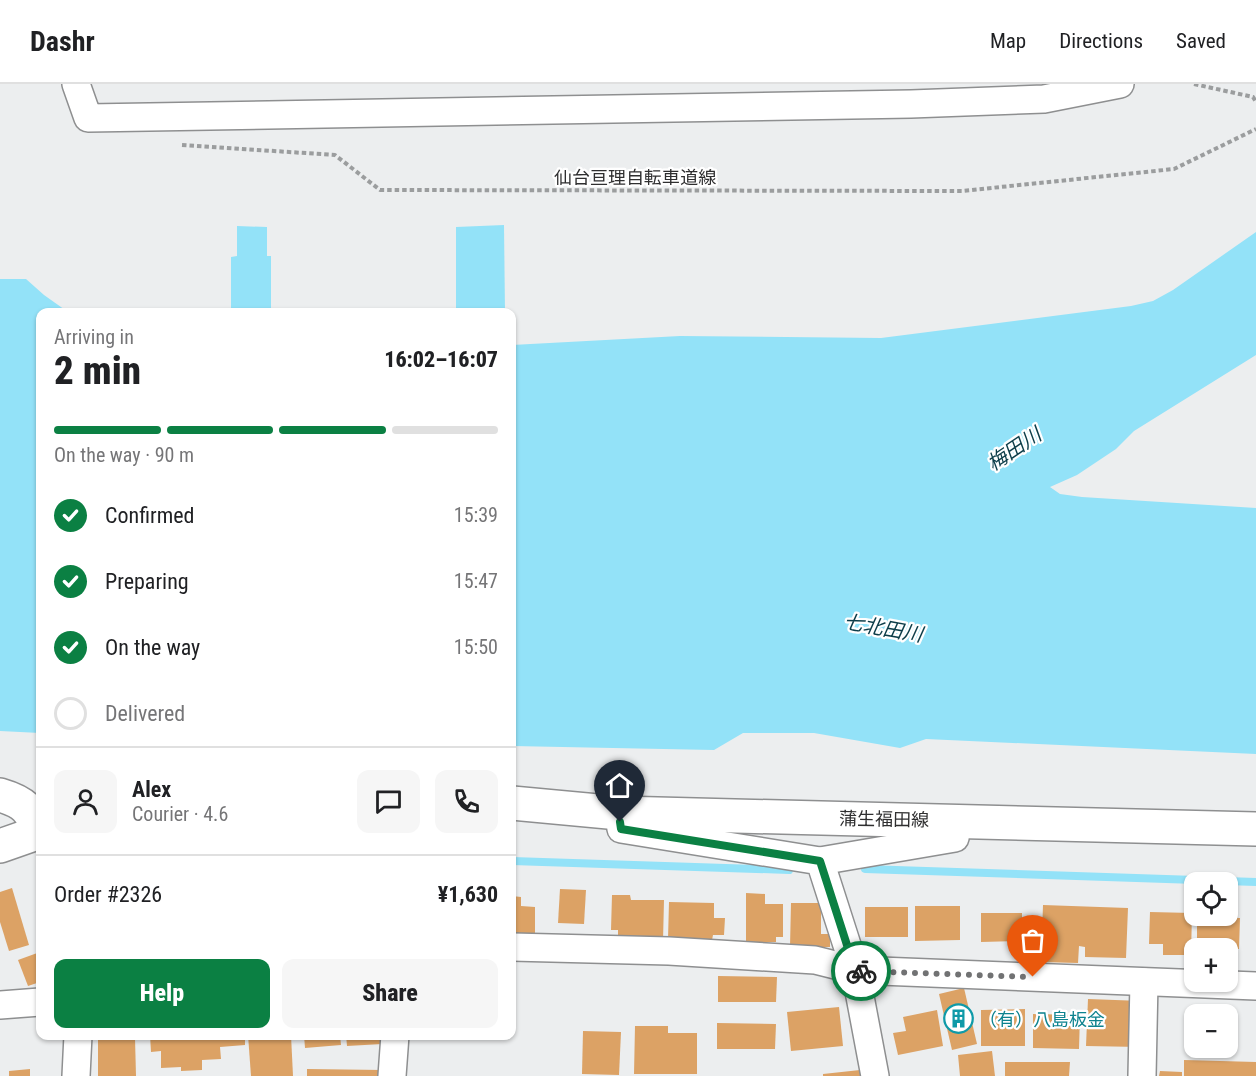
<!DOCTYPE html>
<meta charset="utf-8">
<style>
:root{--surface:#fff;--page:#f6f6f6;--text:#202124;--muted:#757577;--line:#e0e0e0;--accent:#0b8043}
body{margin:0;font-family:"Roboto Condensed","Noto Sans JP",sans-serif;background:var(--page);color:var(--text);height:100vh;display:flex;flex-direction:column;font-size:22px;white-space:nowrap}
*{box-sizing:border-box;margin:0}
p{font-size:20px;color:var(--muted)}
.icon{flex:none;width:33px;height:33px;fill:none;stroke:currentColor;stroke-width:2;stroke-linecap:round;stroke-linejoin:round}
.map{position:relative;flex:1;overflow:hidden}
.details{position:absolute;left:36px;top:224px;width:480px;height:732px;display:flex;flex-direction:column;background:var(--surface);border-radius:12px;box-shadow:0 2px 4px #0004}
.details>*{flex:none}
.controls{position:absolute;left:1184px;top:788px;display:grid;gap:12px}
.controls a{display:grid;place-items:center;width:54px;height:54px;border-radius:12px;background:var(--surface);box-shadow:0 2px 4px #0004;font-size:30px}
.pin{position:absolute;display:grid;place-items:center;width:51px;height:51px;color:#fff;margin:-62px -26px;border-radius:50% 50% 50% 0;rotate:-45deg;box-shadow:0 0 6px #0007}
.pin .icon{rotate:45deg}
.courier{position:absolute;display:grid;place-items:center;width:60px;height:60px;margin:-30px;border:4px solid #0b8043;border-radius:50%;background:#fff;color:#222;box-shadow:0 2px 8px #0007}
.headline em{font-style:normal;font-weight:800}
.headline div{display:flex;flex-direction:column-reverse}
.headline{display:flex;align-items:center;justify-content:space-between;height:102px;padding:0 18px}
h1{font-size:39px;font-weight:800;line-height:45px}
.bar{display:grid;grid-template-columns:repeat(4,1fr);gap:9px 6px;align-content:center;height:72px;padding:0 18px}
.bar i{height:8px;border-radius:4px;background:var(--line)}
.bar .current{background:var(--accent)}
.bar p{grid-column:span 4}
.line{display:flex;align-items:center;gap:15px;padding:0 18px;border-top:2px solid var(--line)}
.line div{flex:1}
.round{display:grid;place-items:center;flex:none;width:63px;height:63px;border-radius:12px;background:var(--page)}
ol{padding:0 18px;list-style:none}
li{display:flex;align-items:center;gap:18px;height:66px}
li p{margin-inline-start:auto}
li .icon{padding:6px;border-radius:50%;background:var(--accent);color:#fff;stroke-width:4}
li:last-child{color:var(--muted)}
li i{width:33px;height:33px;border:3px solid var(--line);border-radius:50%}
.button{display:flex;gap:12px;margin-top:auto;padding:12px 18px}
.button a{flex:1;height:69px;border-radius:12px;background:var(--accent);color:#fff;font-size:24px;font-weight:800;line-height:69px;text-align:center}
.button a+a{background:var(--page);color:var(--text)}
header{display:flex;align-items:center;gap:36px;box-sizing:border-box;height:84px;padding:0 30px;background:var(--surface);border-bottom:2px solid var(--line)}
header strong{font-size:28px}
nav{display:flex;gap:33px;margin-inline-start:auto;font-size:21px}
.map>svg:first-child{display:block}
</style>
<header>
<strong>Dashr</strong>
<nav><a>Map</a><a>Directions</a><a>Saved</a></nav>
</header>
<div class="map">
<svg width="1256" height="992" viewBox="0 0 1256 992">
<rect width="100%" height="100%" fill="#eceeef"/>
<g fill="#93e2f8">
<polygon points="504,141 505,228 456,228 456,143"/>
<polygon points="237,142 267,143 267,172 271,172 271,228 231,228 231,173 237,172"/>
<polygon points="1256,148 1256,271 1134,347 1116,365 1077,391 1050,403 1060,410 1082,413 1256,424 1256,670 926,655 900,664 814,649 743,649 714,666 512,662 512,261 680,252 881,254 1131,222 1153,217 1173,206"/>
<polygon points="0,195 26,195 44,211 68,228 40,228 40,649 0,647"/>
</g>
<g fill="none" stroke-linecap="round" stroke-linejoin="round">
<g stroke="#93e2f8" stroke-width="8">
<polyline points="512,777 789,786"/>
<polyline points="865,785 1256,798"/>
</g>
</g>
<g fill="#dca265">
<polygon points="12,804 29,861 9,867 0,838 0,808"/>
<polygon points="560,805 586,806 584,840 558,839"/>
<polygon points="746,809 765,810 765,820 783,820 783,853 776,853 776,858 746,858"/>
<polygon points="612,811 630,811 631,816 664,816 663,857 618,856 618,846 611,846"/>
<polygon points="512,812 521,813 521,822 535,823 535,851 512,850"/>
<polygon points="669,818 714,819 714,834 725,834 724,851 713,851 712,856 668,855"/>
<polygon points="791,819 821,819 821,850 830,850 830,863 790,863"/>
<polygon points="1043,821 1128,824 1126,874 1085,873 1085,863 1079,862 1078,879 1041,878"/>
<polygon points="915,822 960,822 960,856 915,857"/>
<rect x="865" y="823" width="43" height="30"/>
<polygon points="1150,828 1192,829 1191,871 1163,871 1163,860 1149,860"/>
<polygon points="981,829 1022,829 1022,857 981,858"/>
<polygon points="1197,833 1240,834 1239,865 1197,864"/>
<polygon points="40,868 40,898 28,902 18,876"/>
<polygon points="718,892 777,893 776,918 718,918"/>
<polygon points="964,904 977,960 952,966 939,910"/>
<polygon points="1088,915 1142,917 1140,963 1086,962"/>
<polygon points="839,923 843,962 791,967 787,928"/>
<polygon points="1025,925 1025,962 981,962 981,926"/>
<polygon points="937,926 943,962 898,971 893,949 906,947 903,933"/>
<polygon points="1033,930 1080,931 1079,965 1033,964"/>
<polygon points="717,939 776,940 775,965 717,965"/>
<polygon points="635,942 668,942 668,949 697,949 697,990 634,990"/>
<polygon points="583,947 621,948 619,991 582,990"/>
<polygon points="150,951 245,951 245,961 220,963 221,975 202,976 202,986 181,987 181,983 161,984 161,967 151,968"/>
<polygon points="248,951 291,951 293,992 251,992"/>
<polygon points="304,951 340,951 341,961 305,964"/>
<polygon points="346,951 382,951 382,960 347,962"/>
<polygon points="98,954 135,954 136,992 98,992"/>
<polygon points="992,967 995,992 960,992 958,971"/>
<polygon points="1184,976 1256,978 1256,992 1184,992"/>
<polygon points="1005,978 1070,978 1069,992 1005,992"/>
<polygon points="30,985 30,992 9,992 9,987"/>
<polygon points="307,985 383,986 383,992 307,992"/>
<polygon points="860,986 860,992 823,992 823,990"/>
<polygon points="1160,987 1182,988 1182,992 1159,992"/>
</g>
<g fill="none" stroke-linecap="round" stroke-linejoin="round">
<defs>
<g id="street">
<polyline points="76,0 88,34 911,20 1044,15 1120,0"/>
<polyline points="619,729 621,745 820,777 855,886 875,992"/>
<polyline points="820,777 955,754 958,737"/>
<polyline points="512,863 669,867 815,876 855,886 1256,902"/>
<polyline points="0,921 40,918"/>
<polyline points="76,992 78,951"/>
<polyline points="392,992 395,951"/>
<polyline points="1142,992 1144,898"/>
</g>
<g id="secondary">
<polyline points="512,719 619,729 1256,745"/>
<polyline points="0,762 40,748"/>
</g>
<path id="primary" d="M0,711C24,718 31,725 39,748"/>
</defs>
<use href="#street" stroke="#8e8f90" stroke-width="30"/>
<use href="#secondary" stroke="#8e8f90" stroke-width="36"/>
<use href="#primary" stroke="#8e8f90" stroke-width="36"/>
<g stroke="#9b9d9e" stroke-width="4" stroke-dasharray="4.5 3" stroke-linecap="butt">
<polyline points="1194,0 1253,13 1256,18"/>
<polyline points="182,61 335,71 380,106 962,107 1174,85 1256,45"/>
</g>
<use href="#street" stroke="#fff" stroke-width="27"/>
<use href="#secondary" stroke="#fff" stroke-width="33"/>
<use href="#primary" stroke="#fff" stroke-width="33"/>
</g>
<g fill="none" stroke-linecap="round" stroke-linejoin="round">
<polyline stroke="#717273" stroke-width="6" stroke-dasharray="0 10.8" points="861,887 1033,893"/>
<polyline stroke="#0b8043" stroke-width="8" points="620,738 621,745 820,777 855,886 861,887"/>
</g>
<defs>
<symbol id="building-ring" viewBox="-11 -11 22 22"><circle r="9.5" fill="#fff" stroke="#0f9aa8" stroke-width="1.5"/><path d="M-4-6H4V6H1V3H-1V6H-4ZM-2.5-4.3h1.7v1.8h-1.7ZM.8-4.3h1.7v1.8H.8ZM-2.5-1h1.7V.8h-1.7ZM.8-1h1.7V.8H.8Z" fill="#0f9aa8"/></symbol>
</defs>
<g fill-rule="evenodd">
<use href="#building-ring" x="942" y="918" width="33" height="33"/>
</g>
<g text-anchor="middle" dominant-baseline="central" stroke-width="4.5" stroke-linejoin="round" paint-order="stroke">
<g font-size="18" fill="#2f2f30" stroke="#fff">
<text x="635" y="93">仙台亘理自転車道線</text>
<text transform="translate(884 735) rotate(1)">蒲生福田線</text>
</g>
<g font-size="18" fill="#0d838f" stroke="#fff" text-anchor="start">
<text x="979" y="935">（有）八島板金</text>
</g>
<g font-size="20" font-style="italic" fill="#0c3d49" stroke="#fff">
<text transform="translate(1014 365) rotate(-34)">梅田川</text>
<text transform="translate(883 544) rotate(10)">七北田川</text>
</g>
</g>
</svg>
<div class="controls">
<a><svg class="icon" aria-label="locate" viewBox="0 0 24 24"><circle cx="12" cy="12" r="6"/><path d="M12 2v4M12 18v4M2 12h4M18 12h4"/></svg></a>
<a>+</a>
<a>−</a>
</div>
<div class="pin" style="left:1033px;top:893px;background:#ea580c"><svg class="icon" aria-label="bag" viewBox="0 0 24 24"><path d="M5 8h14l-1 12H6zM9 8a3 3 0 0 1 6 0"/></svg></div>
<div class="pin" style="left:620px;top:738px;background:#1f2937"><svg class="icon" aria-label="home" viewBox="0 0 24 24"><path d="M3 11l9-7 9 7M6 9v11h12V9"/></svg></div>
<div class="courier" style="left:861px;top:887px"><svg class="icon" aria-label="bike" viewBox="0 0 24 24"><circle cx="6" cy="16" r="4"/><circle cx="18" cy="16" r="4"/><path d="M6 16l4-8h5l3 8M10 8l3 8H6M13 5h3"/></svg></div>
<section class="details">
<div class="headline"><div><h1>2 min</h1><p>Arriving in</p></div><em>16:02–16:07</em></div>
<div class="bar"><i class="current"></i><i class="current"></i><i class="current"></i><i></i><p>On the way · 90 m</p></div>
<ol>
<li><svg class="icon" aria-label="check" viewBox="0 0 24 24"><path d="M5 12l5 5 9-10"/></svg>Confirmed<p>15:39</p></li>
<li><svg class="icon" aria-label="check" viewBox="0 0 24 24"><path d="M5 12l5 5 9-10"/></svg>Preparing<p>15:47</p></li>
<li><svg class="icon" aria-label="check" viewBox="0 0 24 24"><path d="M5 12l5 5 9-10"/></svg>On the way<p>15:50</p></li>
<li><i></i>Delivered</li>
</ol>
<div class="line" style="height:108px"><a class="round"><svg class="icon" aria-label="person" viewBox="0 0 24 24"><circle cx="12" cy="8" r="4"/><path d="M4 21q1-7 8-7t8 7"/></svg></a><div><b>Alex</b><p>Courier · 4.6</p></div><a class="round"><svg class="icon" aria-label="chat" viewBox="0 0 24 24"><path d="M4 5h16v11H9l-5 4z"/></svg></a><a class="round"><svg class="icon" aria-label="phone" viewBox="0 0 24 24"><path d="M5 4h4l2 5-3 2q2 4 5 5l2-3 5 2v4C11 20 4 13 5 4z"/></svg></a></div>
<div class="line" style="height:78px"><div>Order #2326</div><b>¥1,630</b></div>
<div class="button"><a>Help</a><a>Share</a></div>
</section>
</div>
